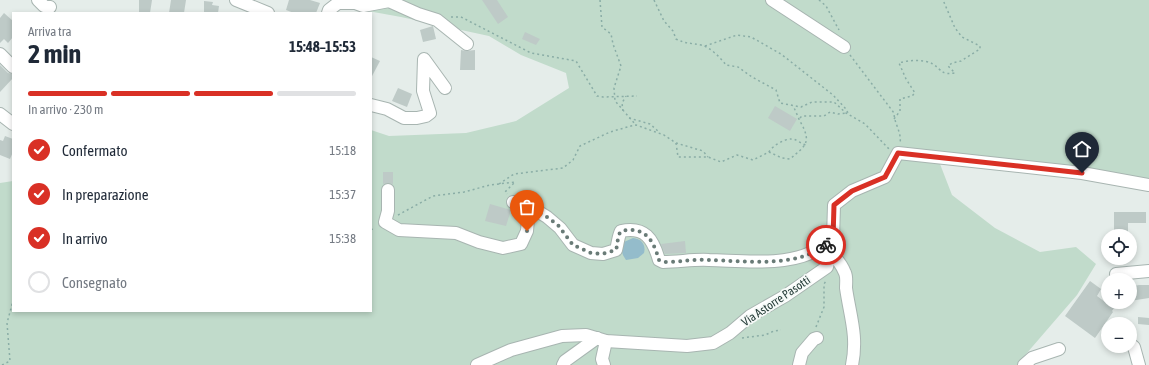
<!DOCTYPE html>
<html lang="it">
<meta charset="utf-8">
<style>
:root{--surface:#fff;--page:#f6f6f7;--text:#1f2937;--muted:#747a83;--line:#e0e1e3;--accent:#d93025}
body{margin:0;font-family:"Asap Condensed",sans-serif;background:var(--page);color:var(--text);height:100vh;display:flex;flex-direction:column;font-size:15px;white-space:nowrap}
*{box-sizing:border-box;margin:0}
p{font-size:13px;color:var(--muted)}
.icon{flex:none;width:22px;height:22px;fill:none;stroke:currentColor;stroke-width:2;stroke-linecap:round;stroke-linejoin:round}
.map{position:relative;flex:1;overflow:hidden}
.panel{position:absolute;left:12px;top:12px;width:360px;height:300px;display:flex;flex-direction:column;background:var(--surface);border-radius:0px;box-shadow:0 2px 6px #0003}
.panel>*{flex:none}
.tools{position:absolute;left:1101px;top:229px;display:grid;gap:8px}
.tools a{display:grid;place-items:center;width:36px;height:36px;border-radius:50%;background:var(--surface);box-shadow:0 2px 6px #0003;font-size:20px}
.pin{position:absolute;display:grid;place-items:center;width:34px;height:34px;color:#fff;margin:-41px -17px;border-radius:50% 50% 50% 0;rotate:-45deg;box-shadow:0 0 4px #0007}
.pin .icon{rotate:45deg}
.courier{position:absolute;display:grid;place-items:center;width:40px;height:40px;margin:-20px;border:3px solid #d93025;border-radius:50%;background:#fff;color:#222;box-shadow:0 1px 5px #0007}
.overview em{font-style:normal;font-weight:700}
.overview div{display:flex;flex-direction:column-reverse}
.overview{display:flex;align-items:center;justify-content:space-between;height:68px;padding:0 16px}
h1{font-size:26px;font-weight:700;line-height:30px}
.bar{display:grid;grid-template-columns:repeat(4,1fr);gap:6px 4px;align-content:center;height:48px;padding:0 16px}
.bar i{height:5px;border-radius:3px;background:var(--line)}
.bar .on{background:var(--accent)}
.bar p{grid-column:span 4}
ol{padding:0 16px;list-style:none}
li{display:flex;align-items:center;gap:12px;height:44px}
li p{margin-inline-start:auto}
li .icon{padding:4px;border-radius:50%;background:var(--accent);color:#fff;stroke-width:4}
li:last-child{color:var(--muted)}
li i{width:22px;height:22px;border:2px solid var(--line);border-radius:50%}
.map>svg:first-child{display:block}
</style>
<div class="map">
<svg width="1149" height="365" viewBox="0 0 1149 365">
<rect width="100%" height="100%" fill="#e5edea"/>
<polygon fill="#c1dbcb" points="345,0 1149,0 1149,182 1025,168 940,164 952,195 995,228 1040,252 1076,247 1096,264 1077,295 1020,361 1020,365 0,365 0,183 13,181 13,311 371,311 371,130 389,136 466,133 516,121 569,88 566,73 521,55 489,36 401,17 346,7"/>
<path fill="#94bccb" d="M633,238C642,239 646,245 644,253L638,258L626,260C621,253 621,249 624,242Z"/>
<g fill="#becac7">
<polygon points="139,0 152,0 150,13 139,13"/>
<polygon points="171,0 186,0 184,13 169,13"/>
<polygon points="289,0 310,0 320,3 316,13 294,13 286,10"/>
<polygon points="482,0 497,0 508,17 498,24"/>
<polygon points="204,1 213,2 212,5 219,6 218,13 204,13"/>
<polygon points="4,13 13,21 13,37 8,43 4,39 0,43 0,18"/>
<polygon points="433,26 436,39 423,42 420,30"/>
<polygon points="525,32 540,39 536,45 522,39"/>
<polygon points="461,50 466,51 475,50 475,70 460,70"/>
<polygon points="371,57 380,61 371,78"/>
<polygon points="0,65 8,73 13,74 13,78 0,92"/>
<polygon points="398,88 412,94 407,107 392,101"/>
<polygon points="775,106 797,119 790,131 768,118"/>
<polygon points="5,136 13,139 13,152 10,159 0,155 0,140 3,141"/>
<polygon points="383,172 393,172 393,184 388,183 383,184"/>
<polygon points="490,204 511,210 506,226 485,221"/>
<polygon points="1114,212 1146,212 1146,223 1128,223 1128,236 1114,236"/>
<polygon points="685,241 686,253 665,254 661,244"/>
<polygon points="1090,281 1101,289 1097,296 1105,302 1118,302 1112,311 1113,312 1095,338 1065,316"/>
<polygon points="1139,285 1149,285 1149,298 1130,301 1130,287"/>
<polygon points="1138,317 1149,318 1149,325 1138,324"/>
</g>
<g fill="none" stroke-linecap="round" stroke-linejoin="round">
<defs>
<g id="minor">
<polyline points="38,0 44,6 50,7"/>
<polyline points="236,0 268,13"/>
<polyline points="772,0 844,47"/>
<polyline points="328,13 329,10 338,3 355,3 363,6 389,1 418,14 437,20 467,44"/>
<polyline points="0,54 13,67"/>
<polyline points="371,105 387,109 404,118 417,118 426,116 430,113 423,91 424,59 445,88"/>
<polyline points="0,114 13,124"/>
<polyline points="388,190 388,211 385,222 399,230 456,233 479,242 503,248 521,244 527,231 529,208"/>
<path d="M513,202L534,209L547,217L560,228L573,245L591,253L603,254L616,250C618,243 618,237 621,231C645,226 653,239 659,260L663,262C679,262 694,259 709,260C750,261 800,269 833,239"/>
<path d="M830,253C836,258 842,265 845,273C847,277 846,283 846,288C850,316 858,336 852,365"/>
<polyline points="1116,274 1149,271"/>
<polyline points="1130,344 1134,347 1139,365"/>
<polyline points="477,365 511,350 562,336 586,335 606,341 687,346 713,343 730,333 750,316 785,296 827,267 833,239 834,205 852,191 885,177 898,153 1082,173 1149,185"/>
<polyline points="563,365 565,361 597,338"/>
<polyline points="604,365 602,359 606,341"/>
<polyline points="799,365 802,353 814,339 817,338"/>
<polyline points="1024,365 1032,358 1059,349"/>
</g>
</defs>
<use href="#minor" stroke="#a8b5b1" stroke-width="14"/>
<g stroke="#8aada6" stroke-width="1.5" stroke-dasharray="2 3" stroke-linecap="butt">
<polyline points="600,0 602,27 611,34 613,44 621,66 614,88 615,101 636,125"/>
<path d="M654,0L664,21L673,31L676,39C686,44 691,43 701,45C710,47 720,57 726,65L738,67L752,77L776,90L780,103L801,107L812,102H834L846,113L865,124L889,149"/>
<polyline points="819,0 826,6 839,30"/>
<polyline points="451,17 461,17 531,53 576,61 597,96 603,97 637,96"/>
<polyline points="705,46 737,35 751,37 781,54 833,95 846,109 848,113"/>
<path d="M850,55L894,113C894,123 902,133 900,143"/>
<polyline points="623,111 622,103 626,96"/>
<polyline points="629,118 650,124 659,132"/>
<polyline points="800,118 802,116 824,116 830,112 838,114 846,113"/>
<path d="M894,119L900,111V99L912,96L915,93L906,79L899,63C908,60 924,59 933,64C943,71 941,75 955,73L948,66L952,63L961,61L980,49V46L962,37L955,28L943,0"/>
<path d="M676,143L678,157H708L721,162L737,155L753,160L769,152L782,158L790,159C805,146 812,143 801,123C798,118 796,111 793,106"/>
<path d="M769,152C772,146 784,139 791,139C795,138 801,144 806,145"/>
<polyline points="499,184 514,174 563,168 573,160 580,146 610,132 631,126 636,125 664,135 676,143 703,151 708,157"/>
<polyline points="398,215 433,196 464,192 490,185 515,182 505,192 507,194"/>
<polyline points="371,230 375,227"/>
<polyline points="816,327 824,307 824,284 826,281"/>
<polyline points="742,338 765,335 774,331 781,330"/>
<polyline points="2,365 10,361 7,323 13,301"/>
</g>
<use href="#minor" stroke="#fff" stroke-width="12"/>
</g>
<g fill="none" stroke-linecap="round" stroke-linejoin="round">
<path stroke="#697b77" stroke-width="4" stroke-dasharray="0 7.2" d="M527,231L529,208L547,217L558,225L573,245L591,253L602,254L616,250C618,243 617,237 621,231C645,226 653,239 659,260L663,262C679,262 694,259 709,260C745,261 796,268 826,245"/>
<polyline stroke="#d93025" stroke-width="5" points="826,245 833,239 834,205 852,191 885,177 898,153 1082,173"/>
</g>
<g text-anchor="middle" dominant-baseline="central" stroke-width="3.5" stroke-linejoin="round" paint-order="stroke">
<g font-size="12" fill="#263d39" stroke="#f6faf8">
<text transform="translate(776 301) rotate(-34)">Via Astorre Pasotti</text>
</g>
</g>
</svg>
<div class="tools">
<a><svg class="icon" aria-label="locate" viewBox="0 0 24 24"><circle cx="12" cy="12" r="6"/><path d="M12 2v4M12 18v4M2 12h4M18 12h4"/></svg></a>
<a>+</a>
<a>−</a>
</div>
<div class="pin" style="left:527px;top:231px;background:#ea580c"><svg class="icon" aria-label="bag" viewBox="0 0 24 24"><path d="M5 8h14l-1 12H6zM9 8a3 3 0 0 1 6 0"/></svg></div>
<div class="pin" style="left:1082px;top:173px;background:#1f2937"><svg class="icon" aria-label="home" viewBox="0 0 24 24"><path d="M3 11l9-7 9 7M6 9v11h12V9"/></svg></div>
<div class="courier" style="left:826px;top:245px"><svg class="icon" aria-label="bike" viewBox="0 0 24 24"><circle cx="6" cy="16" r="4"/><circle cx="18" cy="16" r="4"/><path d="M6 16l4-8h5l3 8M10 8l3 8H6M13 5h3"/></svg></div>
<section class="panel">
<div class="overview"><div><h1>2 min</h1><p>Arriva tra</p></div><em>15:48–15:53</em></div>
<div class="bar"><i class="on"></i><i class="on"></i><i class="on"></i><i></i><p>In arrivo · 230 m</p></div>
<ol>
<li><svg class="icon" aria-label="check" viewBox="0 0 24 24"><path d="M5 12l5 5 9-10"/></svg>Confermato<p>15:18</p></li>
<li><svg class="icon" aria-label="check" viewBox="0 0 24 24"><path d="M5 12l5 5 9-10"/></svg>In preparazione<p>15:37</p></li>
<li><svg class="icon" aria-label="check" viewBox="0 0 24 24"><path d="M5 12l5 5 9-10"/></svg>In arrivo<p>15:38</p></li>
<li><i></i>Consegnato</li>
</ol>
</section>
</div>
